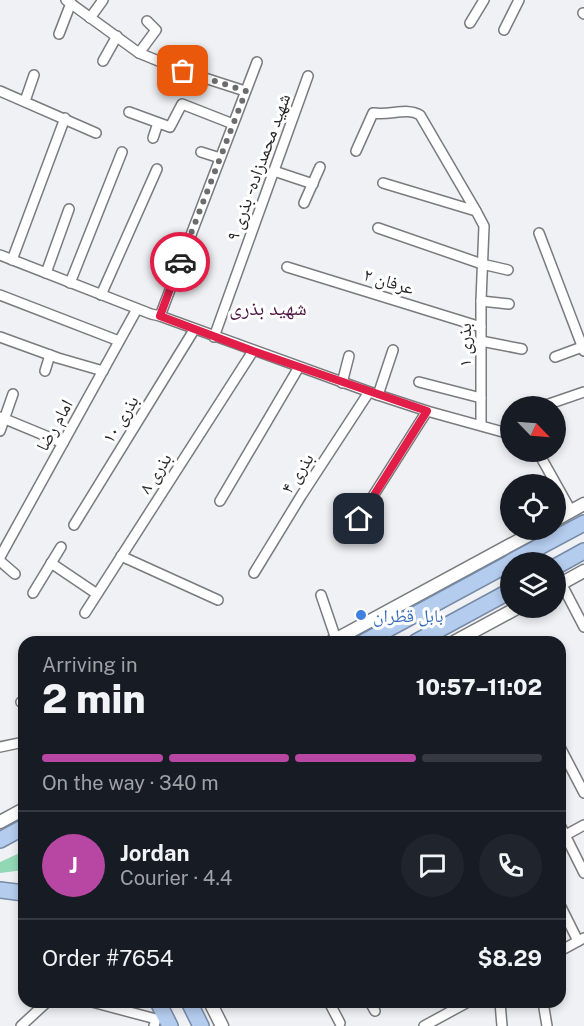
<!DOCTYPE html>
<meta charset="utf-8">
<style>
:root{--surface:#171b24;--page:#20242c;--text:#f1f3f6;--muted:#9ea1a6;--line:#363941;--accent:#b847a3}
body{margin:0;font-family:"Public Sans","Noto Naskh Arabic",sans-serif;background:var(--page);color:var(--text);height:100vh;display:flex;flex-direction:column;font-size:22px;white-space:nowrap}
*{box-sizing:border-box;margin:0}
p{font-size:20px;color:var(--muted)}
.icon{flex:none;width:33px;height:33px;fill:none;stroke:currentColor;stroke-width:2;stroke-linecap:round;stroke-linejoin:round}
.map{position:relative;flex:1;overflow:hidden}
.side{position:absolute;left:18px;top:636px;width:548px;height:372px;display:flex;flex-direction:column;background:var(--surface);border-radius:18px;box-shadow:0 3px 9px #0003}
.side>*{flex:none}
.needle{width:39px;rotate:115deg}
.buttons{position:absolute;left:500px;top:396px;display:grid;gap:12px}
.buttons a{display:grid;place-items:center;width:66px;height:66px;border-radius:50%;background:var(--surface);box-shadow:0 3px 9px #0003;font-size:30px}
.pin{position:absolute;display:grid;place-items:center;width:51px;height:51px;color:#fff;margin:-26px;border-radius:12px;box-shadow:0 3px 9px #0006}
.courier{position:absolute;display:grid;place-items:center;width:60px;height:60px;margin:-30px;border:4px solid #e11d48;border-radius:50%;background:#fff;color:#222;box-shadow:0 2px 8px #0007}
.head em{font-style:normal;font-weight:800}
.head div{display:flex;flex-direction:column-reverse}
.head{display:flex;align-items:center;justify-content:space-between;height:102px;padding:0 24px}
h1{font-size:39px;font-weight:800;line-height:45px}
.bar{display:grid;grid-template-columns:repeat(4,1fr);gap:9px 6px;align-content:center;height:72px;padding:0 24px}
.bar i{height:8px;border-radius:4px;background:var(--line)}
.bar .selected{background:var(--accent)}
.bar p{grid-column:span 4}
.line{display:flex;align-items:center;gap:15px;padding:0 24px;border-top:2px solid var(--line)}
.line div{flex:1}
.round{display:grid;place-items:center;flex:none;width:63px;height:63px;border-radius:32px;background:var(--page)}
.map>svg:first-child{display:block}
</style>
<div class="map">
<svg width="584" height="1026" viewBox="0 0 584 1026">
<rect width="100%" height="100%" fill="#f0f1f5"/>
<polygon fill="#92d8b5" points="24,851 24,870 0,873 0,862"/>
<g fill="none" stroke-linecap="round" stroke-linejoin="round">
<defs>
<g id="minor">
<polyline points="66,0 139,53 183,71 245,91"/>
<polyline points="583,13 584,14"/>
<polyline points="90,18 103,0"/>
<polyline points="470,23 484,0"/>
<polyline points="504,30 519,0"/>
<polyline points="59,34 71,3"/>
<polyline points="139,53 156,30 147,21"/>
<polyline points="103,61 117,36"/>
<polyline points="0,91 96,133"/>
<polyline points="25,101 34,75"/>
<polyline points="129,112 170,127 182,104 233,124"/>
<polyline points="153,138 158,123"/>
<path d="M356,151L373,113C390,116 407,107 420,115L476,211"/>
<polyline points="201,152 220,158"/>
<polyline points="274,171 313,184"/>
<polyline points="383,183 476,211 484,226 481,301 481,425"/>
<polyline points="304,203 320,167"/>
<polyline points="378,228 482,264 508,270"/>
<polyline points="539,233 584,351"/>
<polyline points="0,255 151,314 160,316 378,395 427,411 510,434"/>
<polyline points="12,260 65,118"/>
<polyline points="287,267 481,327"/>
<polyline points="46,273 69,209"/>
<polyline points="70,283 122,152"/>
<polyline points="0,295 119,341"/>
<polyline points="101,295 157,169"/>
<polyline points="481,301 509,304"/>
<polyline points="160,316 257,62"/>
<polyline points="0,337 58,358 103,371"/>
<polyline points="214,337 308,76"/>
<polyline points="481,341 522,349"/>
<polyline points="555,357 582,347"/>
<polyline points="45,371 50,355"/>
<polyline points="419,382 481,398"/>
<polyline points="342,383 349,356"/>
<polyline points="378,395 393,350"/>
<polyline points="546,405 584,392"/>
<polyline points="0,417 63,443"/>
<polyline points="0,431 13,394"/>
<polyline points="538,452 571,511"/>
<polyline points="220,501 299,367"/>
<polyline points="74,525 194,330"/>
<polyline points="347,537 427,411"/>
<polyline points="121,556 218,600"/>
<polyline points="0,557 137,309"/>
<polyline points="0,561 15,574"/>
<polyline points="51,563 97,594"/>
<polyline points="254,573 301,496 369,392"/>
<polyline points="561,583 584,627"/>
<polyline points="33,593 61,547"/>
<polyline points="321,595 336,639"/>
<polyline points="85,613 253,351"/>
<polyline points="21,702 24,704"/>
<polyline points="0,747 24,742"/>
<polyline points="560,747 584,793"/>
<polyline points="560,825 584,873"/>
<polyline points="562,837 584,825"/>
<polyline points="560,905 578,941"/>
<polyline points="560,951 584,938"/>
<polyline points="92,1002 156,1019 154,1026"/>
<polyline points="329,1002 340,1023"/>
<polyline points="370,1002 375,1011"/>
<polyline points="500,1002 502,1026"/>
<polyline points="543,1002 547,1026"/>
<polyline points="21,1026 47,1002"/>
<polyline points="424,1026 468,1002"/>
</g>
<g id="secondary">
<polyline points="555,520 584,504"/>
<polyline points="555,587 584,571"/>
<polyline points="331,642 538,530"/>
<polyline points="454,642 517,608"/>
<polyline points="0,822 24,809"/>
<polyline points="210,1002 222,1026"/>
</g>
<g id="trunk">
<polyline points="511,562 584,523"/>
<polyline points="555,567 584,551"/>
<polyline points="364,642 510,563"/>
<polyline points="416,642 510,591"/>
<polyline points="0,840 24,827"/>
<polyline points="0,890 24,893"/>
<polyline points="158,1002 170,1026"/>
<polyline points="189,1002 201,1026"/>
</g>
</defs>
<use href="#minor" stroke="#7a7b7e" stroke-width="12"/>
<use href="#secondary" stroke="#7a7b7e" stroke-width="15"/>
<use href="#trunk" stroke="#768aa6" stroke-width="18"/>
<use href="#minor" stroke="#fff" stroke-width="9"/>
<use href="#secondary" stroke="#fff" stroke-width="12"/>
<use href="#trunk" stroke="#b4ccee" stroke-width="15"/>
</g>
<g fill="none" stroke-linecap="round" stroke-linejoin="round">
<polyline stroke="#6c6c6f" stroke-width="6" stroke-dasharray="0 10.8" points="180,262 246,91 183,71"/>
<polyline stroke="#e11d48" stroke-width="8" points="180,262 160,316 253,351 427,411 359,519"/>
</g>
<circle fill="#3f7fe0" stroke="#fff" stroke-width="2" cx="361" cy="615" r="6"/>
<g text-anchor="middle" dominant-baseline="central" stroke-width="6" stroke-linejoin="round" paint-order="stroke">
<g font-size="18" fill="#252527" stroke="#fff">
<text transform="translate(258 167) rotate(-70)">شهید محمدزاده - بذری ۹</text>
<text transform="translate(389 281) rotate(17)">عرفان ۲</text>
<text transform="translate(464 345) rotate(-90)">بذری ۱</text>
<text transform="translate(120 419) rotate(-58)">بذری ۱۰</text>
<text transform="translate(54 425) rotate(-61)">امام رضا</text>
<text transform="translate(155 473) rotate(-57)">بذری ۸</text>
<text transform="translate(297 473) rotate(-57)">بذری ۴</text>
</g>
<g font-size="18" fill="#366cbe" stroke="#fff" text-anchor="start">
<text x="373" y="615">بابل قطران</text>
</g>
<g font-size="20" fill="#4e1844" stroke="#fff">
<text x="268" y="308">شهید بذری</text>
</g>
</g>
</svg>
<div class="buttons">
<a><svg class="needle" viewBox="-14 -14 28 28"><path d="M0-13l5 13h-10z" fill="#e53935"/><path d="M0 13l5-13h-10z" fill="#9ea1a6"/></svg></a>
<a><svg class="icon" aria-label="locate" viewBox="0 0 24 24"><circle cx="12" cy="12" r="6"/><path d="M12 2v4M12 18v4M2 12h4M18 12h4"/></svg></a>
<a><svg class="icon" aria-label="layers" viewBox="0 0 24 24"><path d="M12 4l9 5-9 5-9-5zM3 14l9 5 9-5"/></svg></a>
</div>
<div class="pin" style="left:183px;top:71px;background:#ea580c"><svg class="icon" aria-label="bag" viewBox="0 0 24 24"><path d="M5 8h14l-1 12H6zM9 8a3 3 0 0 1 6 0"/></svg></div>
<div class="pin" style="left:359px;top:519px;background:#1f2937"><svg class="icon" aria-label="home" viewBox="0 0 24 24"><path d="M3 11l9-7 9 7M6 9v11h12V9"/></svg></div>
<div class="courier" style="left:180px;top:262px"><svg class="icon" aria-label="car" viewBox="0 0 24 24"><path d="M5 17H2v-5l4-1 3-4h7l3 4 3 1v5h-3M9 17h6M6 11h13"/><circle cx="7" cy="17" r="2"/><circle cx="17" cy="17" r="2"/></svg></div>
<section class="side">
<div class="head"><div><h1>2 min</h1><p>Arriving in</p></div><em>10:57–11:02</em></div>
<div class="bar"><i class="selected"></i><i class="selected"></i><i class="selected"></i><i></i><p>On the way · 340 m</p></div>
<div class="line" style="height:108px"><b class="round" style="background:var(--accent);color:#fff">J</b><div><b>Jordan</b><p>Courier · 4.4</p></div><a class="round"><svg class="icon" aria-label="chat" viewBox="0 0 24 24"><path d="M4 5h16v11H9l-5 4z"/></svg></a><a class="round"><svg class="icon" aria-label="phone" viewBox="0 0 24 24"><path d="M5 4h4l2 5-3 2q2 4 5 5l2-3 5 2v4C11 20 4 13 5 4z"/></svg></a></div>
<div class="line" style="height:78px"><div>Order #7654</div><b>$8.29</b></div>
</section>
</div>
